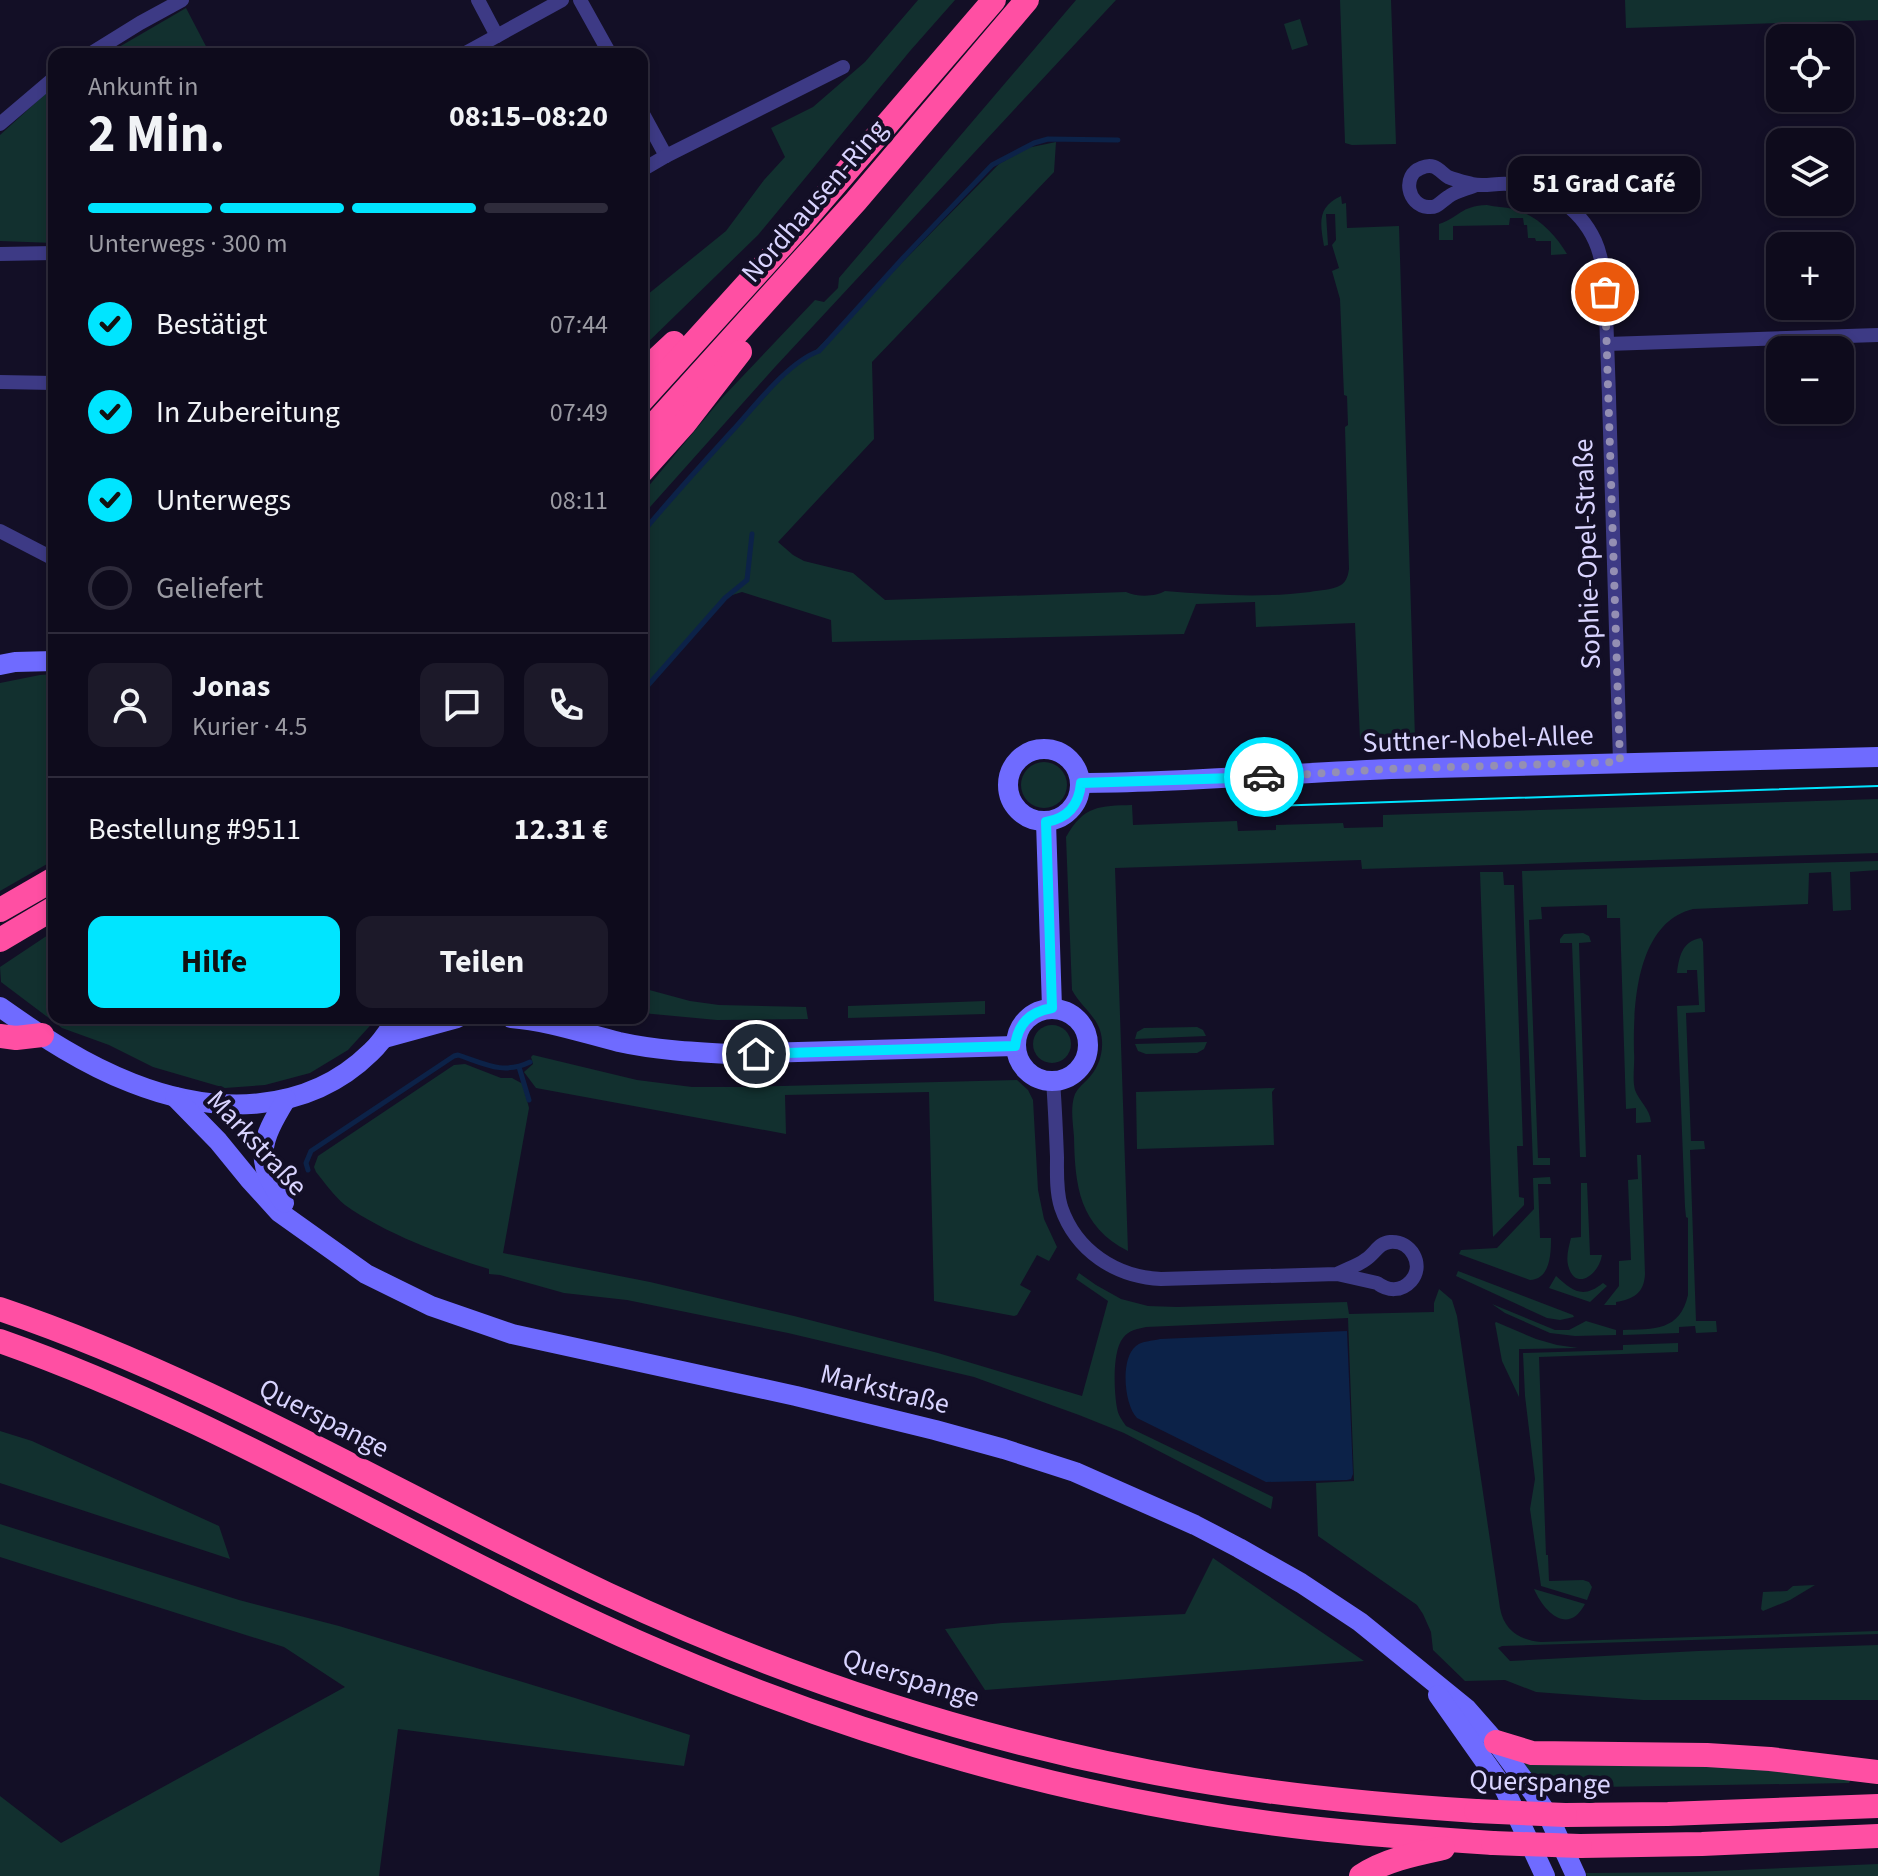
<!DOCTYPE html>
<html lang="de">
<meta charset="utf-8">
<style>
:root{--surface:#0e0b1c;--page:#1c1929;--text:#f1f3f6;--muted:#9b9ba3;--line:#2e2b3b;--accent:#00e5ff}
body{margin:0;font-family:"Source Sans 3",sans-serif;background:var(--page);color:var(--text);height:100vh;display:flex;flex-direction:column;font-size:30px;white-space:nowrap}
*{box-sizing:border-box;margin:0}
p{font-size:26px;color:var(--muted)}
.icon{flex:none;width:44px;height:44px;fill:none;stroke:currentColor;stroke-width:2;stroke-linecap:round;stroke-linejoin:round}
.map{position:relative;flex:1;overflow:hidden}
.side{position:absolute;left:48px;top:48px;width:600px;height:976px;display:flex;flex-direction:column;background:var(--surface);border-radius:16px;box-shadow:0 4px 12px #0003,0 0 0 2px var(--line)}
.side>*{flex:none}
.tools{position:absolute;left:1766px;top:24px;display:grid;gap:16px}
.tools a{display:grid;place-items:center;width:88px;height:88px;border-radius:16px;background:var(--surface);box-shadow:0 4px 12px #0003,0 0 0 2px var(--line);font-size:40px}
.pin{position:absolute;display:grid;place-items:center;width:68px;height:68px;color:#fff;margin:-34px;border:4px solid #fff;border-radius:50%;box-shadow:0 2px 8px #0007}
.courier{position:absolute;display:grid;place-items:center;width:80px;height:80px;margin:-40px;border:6px solid #00e5ff;border-radius:50%;background:#fff;color:#222;box-shadow:0 2px 10px #0007}
.bubble{position:absolute;height:56px;border-radius:16px;background:var(--surface);box-shadow:0 4px 12px #0003,0 0 0 2px var(--line);font-size:26px;font-weight:700;line-height:56px;text-align:center}
.head em{font-style:normal;font-weight:700}
.head div{display:flex;flex-direction:column-reverse}
.head{display:flex;align-items:center;justify-content:space-between;height:136px;padding:0 40px}
h1{font-size:52px;font-weight:700;line-height:60px}
.bar{display:grid;grid-template-columns:repeat(4,1fr);gap:12px 8px;align-content:center;height:96px;padding:0 40px}
.bar i{height:10px;border-radius:6px;background:var(--line)}
.bar .current{background:var(--accent)}
.bar p{grid-column:span 4}
.line{display:flex;align-items:center;gap:20px;padding:0 40px;border-top:2px solid var(--line)}
.line div{flex:1}
.round{display:grid;place-items:center;flex:none;width:84px;height:84px;border-radius:16px;background:var(--page)}
ol{padding:0 40px;list-style:none}
li{display:flex;align-items:center;gap:24px;height:88px}
li p{margin-inline-start:auto}
li .icon{padding:8px;border-radius:50%;background:var(--accent);color:#111;stroke-width:4}
li:last-child{color:var(--muted)}
li i{width:44px;height:44px;border:4px solid var(--line);border-radius:50%}
.action{display:flex;gap:16px;margin-top:auto;padding:16px 40px}
.action a{flex:1;height:92px;border-radius:16px;background:var(--accent);color:#111;font-size:32px;font-weight:700;line-height:92px;text-align:center}
.action a+a{background:var(--page);color:var(--text)}
.map>svg:first-child{display:block}
</style>
<div class="map">
<svg width="1878" height="1876" viewBox="0 0 1878 1876">
<rect width="100%" height="100%" fill="#130f26"/>
<g fill="#12302f">
<polygon points="918,0 955,0 910,51 758,235 642,348 642,299 726,231 764,180 785,157 771,128 813,107 865,62"/>
<polygon points="1076,0 1116,0 775,367 642,516 642,494 722,398 815,300 824,302 838,288 839,278"/>
<polygon points="1340,0 1391,0 1396,144 1352,145 1345,143"/>
<polygon points="1625,0 1878,0 1878,20 1626,28"/>
<polygon points="186,8 210,54 107,54"/>
<polygon points="1300,19 1308,45 1292,50 1284,24"/>
<polygon points="54,86 54,243 0,241 0,135"/>
<path d="M1056,142L1054,172L872,362L874,439L778,542L793,555L804,561L853,573L885,600L1126,592C1136,597 1156,597 1165,591C1214,595 1262,598 1310,592C1320,590 1332,590 1341,585C1347,581 1348,575 1349,569L1345,427L1348,425L1347,396L1344,395L1340,299L1332,271L1339,268L1332,245L1336,240L1335,214H1326L1328,245L1324,246C1320,223 1317,207 1341,196L1342,204L1346,203L1347,228L1399,226L1415,738L1360,739L1355,623L1256,627L1255,602L1196,604L1184,634L832,642L831,620L742,592L726,597L642,694V533L792,367L807,359L999,164L1027,148Z"/>
<path d="M1487,205C1495,207 1505,207 1513,209C1537,215 1555,234 1567,254L1551,255V241H1536L1535,238H1528L1527,225H1524L1523,218H1510L1509,225L1453,226V240H1439V224C1460,217 1460,206 1487,205Z"/>
<polygon points="54,674 54,860 0,891 0,683 40,675"/>
<circle cx="1044" cy="785" r="23"/>
<path d="M1878,799V853L1362,869L1361,860L1115,868L1128,1251C1079,1226 1075,1186 1074,1137C1073,1123 1070,1107 1075,1094C1078,1088 1082,1085 1087,1080C1097,1070 1103,1056 1102,1041C1101,1018 1082,1009 1072,990L1066,837C1084,805 1100,806 1132,805L1133,825L1237,821L1238,831L1276,830V825L1343,823L1344,828L1383,827V815Z"/>
<path d="M1878,861V870L1850,872L1851,910L1833,911L1831,872L1809,873L1808,904L1693,909C1636,923 1633,1006 1634,1052C1635,1064 1632,1079 1635,1090C1639,1101 1650,1109 1651,1122L1636,1123V1108L1626,1109L1620,918H1607V905L1541,907L1542,919L1529,920L1538,1158H1550V1165H1533L1522,871Z"/>
<polygon points="1480,872 1503,872 1504,885 1514,885 1523,1146 1517,1146 1519,1197 1524,1198 1524,1205 1493,1237"/>
<polygon points="54,931 54,1018 377,1018 348,1050 310,1073 265,1085 225,1088 153,1067 109,1045 62,1028 1,982 0,967"/>
<polygon points="1583,933 1589,936 1591,942 1579,943 1586,1157 1580,1157 1572,943 1560,943 1560,939 1564,934"/>
<path d="M1701,938L1703,942L1705,1012L1686,1013L1691,1141H1704L1705,1149L1690,1150L1696,1321H1716L1717,1332L1696,1333L1695,1326L1679,1327V1333L1623,1335V1330C1654,1329 1680,1331 1688,1295V1218L1686,1217L1685,1207L1677,1006L1699,1005L1697,970H1687V973H1677C1679,957 1682,941 1701,938Z"/>
<polygon points="642,988 690,1001 719,1005 806,1007 808,1019 717,1020 642,1013"/>
<polygon points="985,1001 985,1014 848,1018 848,1006"/>
<circle cx="1052" cy="1044" r="19"/>
<polygon points="1197,1027 1203,1030 1206,1036 1135,1039 1137,1032 1144,1028"/>
<polygon points="1207,1042 1204,1049 1197,1053 1146,1054 1138,1051 1135,1044"/>
<polygon points="533,1055 637,1080 692,1087 746,1087 1017,1080 1028,1090 1033,1100 1038,1190 1044,1219 1057,1247 1049,1261 1037,1255 1020,1285 1031,1291 1017,1315 1014,1316 934,1301 929,1092 785,1095 786,1134 536,1088 524,1072 533,1064 531,1057"/>
<path d="M465,1064L501,1078H512L523,1084L529,1108L503,1253L650,1282L794,1316L938,1353L1082,1396L1108,1301L1076,1279L1079,1273L1096,1285L1121,1299L1148,1306L1177,1307L1347,1302L1349,1314L1434,1312V1303L1439,1289L1452,1300L1457,1316L1500,1608C1504,1630 1519,1640 1541,1642L1878,1631V1634L1502,1646L1498,1648L1510,1661L1698,1651L1878,1645V1700H1643L1536,1692L1505,1680L1465,1681L1433,1650L1431,1632L1423,1614L1417,1605L1318,1536L1316,1483L1354,1481L1348,1318L1146,1327C1137,1329 1129,1330 1123,1338C1112,1351 1114,1392 1117,1408C1118,1415 1122,1420 1126,1426L1273,1497L1271,1509L1124,1433L1079,1415L974,1377L788,1333L627,1300L564,1293L500,1275L489,1274V1269C443,1255 384,1233 345,1205C334,1196 325,1183 316,1172L314,1167L318,1156L454,1065Z"/>
<polygon points="1275,1088 1272,1092 1274,1145 1137,1149 1136,1092"/>
<path d="M1637,1155H1641L1645,1274C1644,1293 1634,1299 1616,1302V1305H1604L1619,1286V1261L1631,1260L1628,1180L1638,1179Z"/>
<path d="M1550,1177L1551,1184H1538L1540,1238H1551C1551,1255 1550,1279 1530,1280L1459,1254L1461,1250L1497,1248L1534,1209L1533,1178Z"/>
<path d="M1581,1183H1587L1590,1255H1602C1598,1277 1574,1291 1568,1265C1566,1256 1569,1246 1571,1238L1581,1237Z"/>
<polygon points="1458,1271 1573,1315 1574,1317 1560,1320 1547,1318 1456,1276"/>
<path d="M1556,1276C1572,1290 1582,1300 1603,1283L1607,1286L1590,1302L1549,1288Z"/>
<polygon points="1492,1304 1555,1330 1569,1330 1586,1321 1616,1330 1616,1335 1575,1336 1550,1333 1505,1313"/>
<polygon points="1496,1322 1536,1339 1557,1345 1578,1348 1519,1349 1519,1397 1502,1361 1495,1323"/>
<polygon points="1678,1343 1678,1352 1539,1357 1546,1555 1548,1555 1549,1581 1583,1580 1589,1582 1592,1587 1587,1600 1541,1586 1530,1509 1535,1479 1525,1396 1523,1353 1623,1350 1623,1345"/>
<polygon points="0,1431 32,1441 219,1526 230,1559 0,1483"/>
<polygon points="0,1524 239,1600 339,1626 575,1698 690,1735 684,1766 398,1729 379,1876 0,1876 0,1796 61,1843 345,1687 284,1647 0,1557"/>
<polygon points="1213,1558 1364,1661 985,1690 945,1629 1002,1623 1185,1614"/>
<polygon points="1815,1585 1790,1600 1763,1611 1761,1609 1763,1592 1787,1591 1793,1586"/>
<path d="M1534,1589L1585,1604C1568,1636 1544,1612 1534,1589Z"/>
<polygon points="1523,1761 1729,1766 1851,1779 1849,1783 1540,1788"/>
<polygon points="1878,1864 1878,1876 1587,1876 1586,1873 1691,1872"/>
</g>
<path fill="#0c2248" d="M1347,1331L1353,1474L1351,1479L1347,1480L1266,1482L1137,1418C1124,1405 1120,1358 1136,1346C1142,1341 1152,1341 1160,1339Z"/>
<g fill="none" stroke-linecap="round" stroke-linejoin="round">
<g stroke="#0c2248" stroke-width="5">
<path d="M642,533C671,498 702,464 733,430C755,406 788,362 819,351L903,258L992,165L1034,143L1048,139L1118,140"/>
<polyline points="642,692 725,598 747,580 752,534"/>
<polyline points="519,1067 529,1100"/>
<path d="M308,1170L306,1163L311,1151L454,1056L458,1055C485,1064 503,1075 530,1062"/>
</g>
<g stroke="#3d3a85" stroke-width="14">
<polyline points="478,0 497,36"/>
<polyline points="580,0 610,54"/>
<polyline points="90,54 140,23 182,0"/>
<polyline points="464,54 562,0"/>
<polyline points="642,112 666,156"/>
<polyline points="0,124 54,78"/>
<polyline points="642,170 666,156 843,67"/>
<path d="M1476,185C1467,189 1456,191 1448,197C1440,202 1438,208 1428,207C1407,205 1402,175 1421,168C1435,162 1439,171 1448,177C1455,180 1464,182 1472,184C1483,187 1496,183 1508,184C1545,186 1579,206 1595,241C1605,263 1604,289 1606,312C1607,341 1608,369 1609,397C1612,519 1616,641 1620,762"/>
<polyline points="0,254 54,253"/>
<polyline points="1607,344 1878,335"/>
<polyline points="0,382 54,383"/>
<polyline points="0,531 54,559"/>
<path d="M1053,1081C1055,1106 1056,1132 1057,1157C1057,1173 1056,1191 1061,1207C1076,1251 1116,1277 1161,1279L1337,1274L1377,1283C1388,1291 1401,1292 1411,1281C1425,1265 1411,1240 1390,1242C1378,1243 1375,1254 1365,1260C1357,1266 1346,1269 1337,1274"/>
</g>
<g stroke="#6f6bff" stroke-width="20">
<polyline points="0,665 15,662 54,661"/>
<circle cx="1044" cy="785" r="36"/>
<path d="M1081,783C1184,783 1288,773 1391,769C1553,764 1716,762 1878,757"/>
<polyline points="1046,822 1052,1008"/>
<path d="M0,1007C41,1036 85,1065 132,1083C213,1115 306,1116 371,1052C382,1042 389,1030 397,1018"/>
<circle cx="1052" cy="1045" r="36"/>
<path d="M511,1018C548,1021 583,1033 619,1042C655,1050 692,1052 729,1054L1015,1046"/>
<polyline points="384,1038 457,1018"/>
<polyline points="175,1097 218,1141 249,1179 279,1212 366,1274 431,1306 512,1334 796,1396 935,1430 1004,1449 1075,1472 1195,1525 1239,1548 1301,1583 1360,1622 1467,1709 1496,1742 1532,1791 1548,1815 1576,1876"/>
<path d="M284,1203C253,1159 260,1142 286,1099"/>
<polyline points="1438,1695 1505,1790 1545,1876"/>
</g>
<g stroke="#ff4fa3" stroke-width="24">
<polyline points="642,373 674,343"/>
<polyline points="642,400 796,230 994,0"/>
<polyline points="642,438 856,201 1027,0"/>
<polyline points="642,471 685,423 740,352"/>
<polyline points="0,910 54,879"/>
<polyline points="0,940 54,908"/>
<polyline points="0,1036 16,1038 42,1035"/>
<path d="M0,1309C213,1381 405,1499 607,1594C793,1681 991,1745 1194,1780C1287,1796 1381,1805 1476,1811"/>
<path d="M0,1341C222,1419 421,1546 635,1641C848,1735 1078,1802 1310,1828C1371,1835 1432,1839 1493,1843"/>
<polyline points="1496,1742 1532,1753 1707,1755 1770,1759 1878,1772"/>
<polyline points="1565,1815 1668,1814 1878,1806"/>
<polyline points="1580,1846 1702,1844 1878,1836"/>
<path d="M1361,1876C1385,1860 1415,1854 1443,1848"/>
</g>
<polyline stroke="#00e5ff" stroke-width="2" points="1271,806 1878,786"/>
<g stroke="#ff4fa3" stroke-width="24">
<polyline points="1476,1811 1565,1815"/>
<polyline points="1493,1843 1580,1846"/>
</g>
</g>
<g fill="none" stroke-linecap="round" stroke-linejoin="round">
<polyline stroke="#948fb3" stroke-width="8" stroke-dasharray="0 14.4" points="1264,777 1388,769 1620,762 1605,292"/>
<path stroke="#00e5ff" stroke-width="10" d="M756,1054L1015,1046C1018,1024 1029,1012 1052,1008L1046,822C1068,818 1079,805 1081,783L1264,777"/>
</g>
<g text-anchor="middle" dominant-baseline="central" stroke-width="8" stroke-linejoin="round" paint-order="stroke">
<g font-size="28" fill="#d9d4ff" stroke="#130f26">
<text transform="translate(814 201) rotate(-49)">Nordhausen-Ring</text>
<text transform="translate(1587 554) rotate(-92)">Sophie-Opel-Straße</text>
<text transform="translate(1478 739) rotate(-2)">Suttner-Nobel-Allee</text>
<text transform="translate(257 1143) rotate(47)">Markstraße</text>
<text transform="translate(885 1389) rotate(14)">Markstraße</text>
<text transform="translate(324 1418) rotate(27)">Querspange</text>
<text transform="translate(911 1678) rotate(17)">Querspange</text>
<text transform="translate(1540 1782) rotate(2)">Querspange</text>
</g>
</g>
</svg>
<div class="tools">
<a><svg class="icon" aria-label="locate" viewBox="0 0 24 24"><circle cx="12" cy="12" r="6"/><path d="M12 2v4M12 18v4M2 12h4M18 12h4"/></svg></a>
<a><svg class="icon" aria-label="layers" viewBox="0 0 24 24"><path d="M12 4l9 5-9 5-9-5zM3 14l9 5 9-5"/></svg></a>
<a>+</a>
<a>−</a>
</div>
<div class="pin" style="left:1605px;top:292px;background:#ea580c"><svg class="icon" aria-label="bag" viewBox="0 0 24 24"><path d="M5 8h14l-1 12H6zM9 8a3 3 0 0 1 6 0"/></svg></div>
<div class="pin" style="left:756px;top:1054px;background:#1f2937"><svg class="icon" aria-label="home" viewBox="0 0 24 24"><path d="M3 11l9-7 9 7M6 9v11h12V9"/></svg></div>
<div class="courier" style="left:1264px;top:777px"><svg class="icon" aria-label="car" viewBox="0 0 24 24"><path d="M5 17H2v-5l4-1 3-4h7l3 4 3 1v5h-3M9 17h6M6 11h13"/><circle cx="7" cy="17" r="2"/><circle cx="17" cy="17" r="2"/></svg></div>
<div class="bubble" style="left:1508px;top:156px;width:192px">51 Grad Café</div>
<section class="side">
<div class="head"><div><h1>2 Min.</h1><p>Ankunft in</p></div><em>08:15–08:20</em></div>
<div class="bar"><i class="current"></i><i class="current"></i><i class="current"></i><i></i><p>Unterwegs · 300 m</p></div>
<ol>
<li><svg class="icon" aria-label="check" viewBox="0 0 24 24"><path d="M5 12l5 5 9-10"/></svg>Bestätigt<p>07:44</p></li>
<li><svg class="icon" aria-label="check" viewBox="0 0 24 24"><path d="M5 12l5 5 9-10"/></svg>In Zubereitung<p>07:49</p></li>
<li><svg class="icon" aria-label="check" viewBox="0 0 24 24"><path d="M5 12l5 5 9-10"/></svg>Unterwegs<p>08:11</p></li>
<li><i></i>Geliefert</li>
</ol>
<div class="line" style="height:144px"><a class="round"><svg class="icon" aria-label="person" viewBox="0 0 24 24"><circle cx="12" cy="8" r="4"/><path d="M4 21q1-7 8-7t8 7"/></svg></a><div><b>Jonas</b><p>Kurier · 4.5</p></div><a class="round"><svg class="icon" aria-label="chat" viewBox="0 0 24 24"><path d="M4 5h16v11H9l-5 4z"/></svg></a><a class="round"><svg class="icon" aria-label="phone" viewBox="0 0 24 24"><path d="M5 4h4l2 5-3 2q2 4 5 5l2-3 5 2v4C11 20 4 13 5 4z"/></svg></a></div>
<div class="line" style="height:104px"><div>Bestellung #9511</div><b>12.31 €</b></div>
<div class="action"><a>Hilfe</a><a>Teilen</a></div>
</section>
</div>
